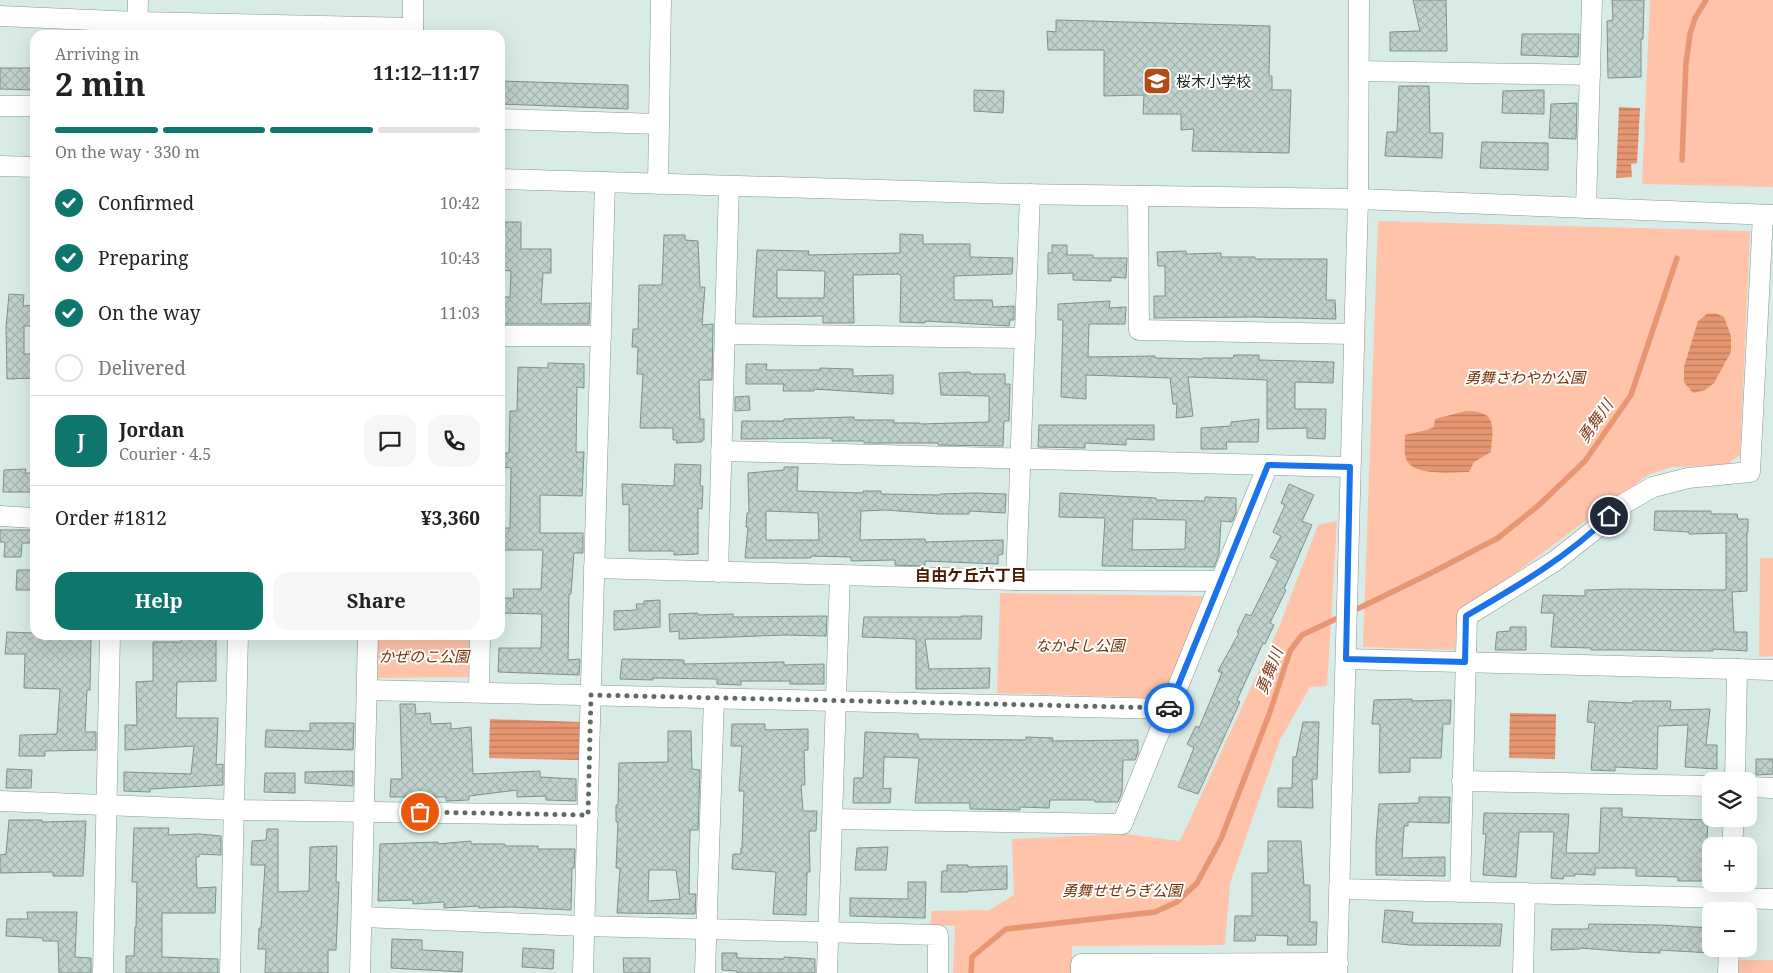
<!DOCTYPE html>
<meta charset="utf-8">
<style>
:root{--surface:#fff;--page:#f6f6f6;--text:#222;--muted:#767676;--line:#e0e0e0;--accent:#0f766e}
body{margin:0;font-family:"Noto Serif","Noto Sans JP",serif;background:var(--page);color:var(--text);height:100vh;display:flex;flex-direction:column;font-size:19px;white-space:nowrap}
*{box-sizing:border-box;margin:0}
p{font-size:16px;color:var(--muted)}
.icon{flex:none;width:28px;height:28px;fill:none;stroke:currentColor;stroke-width:2;stroke-linecap:round;stroke-linejoin:round}
.map{position:relative;flex:1;overflow:hidden}
.details{position:absolute;left:30px;top:30px;width:475px;height:610px;display:flex;flex-direction:column;background:var(--surface);border-radius:15px;box-shadow:0 5px 20px #0002}
.details>*{flex:none}
.fabs{position:absolute;left:1702px;top:772px;display:grid;gap:10px}
.fabs a{display:grid;place-items:center;width:55px;height:55px;border-radius:10px;background:var(--surface);box-shadow:0 5px 20px #0002;font-size:25px}
.pin{position:absolute;display:grid;place-items:center;width:42px;height:42px;color:#fff;margin:-21px;border:2px solid #fff;border-radius:50%;box-shadow:0 1px 5px #0007}
.courier{position:absolute;display:grid;place-items:center;width:50px;height:50px;margin:-25px;border:4px solid #1a73e8;border-radius:50%;background:#fff;color:#222;box-shadow:0 1px 6px #0007}
.summary em{font-style:normal;font-weight:700}
.summary div{display:flex;flex-direction:column-reverse}
.summary{display:flex;align-items:center;justify-content:space-between;height:85px;padding:0 25px}
h1{font-size:32px;font-weight:700;line-height:38px}
.bar{display:grid;grid-template-columns:repeat(4,1fr);gap:8px 5px;align-content:center;height:60px;padding:0 25px}
.bar i{height:6px;border-radius:4px;background:var(--line)}
.bar .current{background:var(--accent)}
.bar p{grid-column:span 4}
.line{display:flex;align-items:center;gap:12px;padding:0 25px;border-top:1px solid var(--line)}
.line div{flex:1}
.round{display:grid;place-items:center;flex:none;width:52px;height:52px;border-radius:15px;background:var(--page)}
ol{padding:0 25px;list-style:none}
li{display:flex;align-items:center;gap:15px;height:55px}
li p{margin-inline-start:auto}
li .icon{padding:5px;border-radius:50%;background:var(--accent);color:#fff;stroke-width:4}
li:last-child{color:var(--muted)}
li i{width:28px;height:28px;border:2px solid var(--line);border-radius:50%}
.cta{display:flex;gap:10px;margin-top:auto;padding:10px 25px}
.cta a{flex:1;height:58px;border-radius:15px;background:var(--accent);color:#fff;font-size:20px;font-weight:700;line-height:58px;text-align:center}
.cta a+a{background:var(--page);color:var(--text)}
.map>svg:first-child{display:block}
</style>
<div class="map">
<svg width="1773" height="973" viewBox="0 0 1773 973">
<defs>
<pattern id="water-rules" width="6" height="5" patternUnits="userSpaceOnUse" patternTransform="scale(1.25)"><rect width="6" height="5" fill="#e69671"/><path d="M0 2.5h6" fill="none" stroke="#ba7a5c"/></pattern>
<pattern id="building-cross-hatch" width="8" height="8" patternUnits="userSpaceOnUse" patternTransform="scale(1.25)"><rect width="8" height="8" fill="#bfd1cc"/><path d="M0 0l8 8M0 8l8-8" fill="none" stroke="#a4b3af"/></pattern>
</defs>
<rect width="100%" height="100%" fill="#d8ebe6"/>
<g fill="#fec3a9">
<polygon points="1650,0 1773,0 1773,187 1642,184"/>
<polygon points="1378,221 1750,231 1740,455 1726,465 1672,467 1648,475 1457,616 1455,650 1363,647"/>
<polygon points="1337,521 1327,686 1310,687 1280,740 1230,883 1225,945 1072,946 1072,973 953,973 955,926 931,925 931,911 989,910 1014,895 1012,839 1126,834 1180,841 1279,627 1318,525"/>
<polygon points="1760,558 1773,558 1773,656 1759,657"/>
<polygon points="1000,593 1203,596 1164,698 997,693"/>
<polygon points="378,635 469,635 469,677 378,678"/>
<rect x="1739" y="960" width="34" height="13"/>
</g>
<g fill="url(#water-rules)">
<polygon points="1619,107 1640,108 1637,163 1631,164 1632,177 1616,178"/>
<polygon points="1715,313 1724,317 1731,336 1731,352 1714,383 1705,390 1693,393 1684,382 1684,367 1698,321 1707,314"/>
<path d="M1466,411C1498,411 1493,427 1491,452L1474,462L1469,472C1453,472 1413,477 1406,459C1404,453 1405,442 1405,435L1427,430L1434,427L1435,419Z"/>
<polygon points="1510,713 1556,714 1555,759 1509,758"/>
<polygon points="490,719 580,722 579,760 489,758"/>
</g>
<g fill="none" stroke-linecap="round" stroke-linejoin="round">
<g stroke="#e69671" stroke-width="5.5">
<polyline points="1682,160 1686,63 1690,34 1695,18 1706,0"/>
<polyline points="1351,612 1431,573 1498,538 1539,505 1585,461 1631,395 1677,258"/>
<polyline points="971,973 972,957 1006,929 1155,912 1177,902 1197,883 1221,839 1270,712 1290,651 1302,635 1342,616"/>
</g>
</g>
<g fill="url(#building-cross-hatch)" stroke="#80908c" fill-rule="evenodd">
<polygon points="1413,0 1446,0 1447,51 1390,51 1390,32 1420,31"/>
<polygon points="1612,0 1644,0 1643,39 1641,39 1641,77 1608,78 1607,21 1613,20"/>
<polygon points="1056,20 1270,26 1269,76 1272,76 1272,90 1291,90 1289,153 1192,151 1194,129 1181,130 1181,114 1143,114 1144,95 1104,96 1104,50 1048,50 1047,31 1056,32"/>
<polygon points="1522,34 1579,34 1578,57 1521,55"/>
<polygon points="0,68 35,68 35,90 0,89"/>
<polygon points="500,81 628,85 628,109 500,104"/>
<polygon points="1399,86 1429,86 1430,133 1443,133 1442,158 1385,156 1387,132 1397,132"/>
<polygon points="974,90 1004,91 1003,113 974,111"/>
<polygon points="1544,90 1544,114 1502,113 1503,91"/>
<polygon points="1577,103 1576,139 1549,138 1551,104"/>
<polygon points="1482,142 1548,143 1548,170 1480,168"/>
<polygon points="502,222 521,222 521,249 551,249 551,273 543,273 541,304 590,303 589,324 500,324 500,297 510,297 511,271 500,270"/>
<path d="M900,234L923,235V244H970V257L1013,258L1012,274L954,276V300H992L993,307L1014,306V320H1010L1009,326L925,321V323L900,322L901,276L899,274L853,275L854,323H823V316L753,317L757,250L809,251L808,255L900,253ZM777,270L825,271L824,298H777Z"/>
<polygon points="664,235 685,235 685,240 698,241 700,287 705,287 702,325 713,324 712,380 699,380 700,419 704,419 704,440 702,440 702,442 676,443 677,440 673,440 673,428 640,428 643,374 637,374 638,347 632,347 633,329 638,329 639,285 662,285"/>
<polygon points="1052,245 1067,245 1067,255 1093,255 1093,258 1127,258 1126,278 1111,277 1111,281 1073,280 1073,273 1048,274 1048,253 1052,253"/>
<polygon points="1186,251 1186,254 1221,253 1221,257 1255,257 1255,259 1327,259 1326,300 1335,300 1336,319 1255,317 1154,318 1154,296 1165,296 1165,266 1158,266 1157,252"/>
<polygon points="9,294 24,295 23,306 35,305 35,326 24,326 24,354 35,354 35,378 7,379 6,327"/>
<polygon points="1110,301 1109,308 1126,307 1125,324 1089,324 1088,357 1155,356 1155,358 1203,359 1203,358 1233,358 1234,355 1259,355 1259,360 1334,362 1333,383 1295,382 1295,409 1326,409 1325,439 1307,438 1307,428 1267,429 1267,380 1188,377 1193,416 1176,418 1177,404 1173,404 1170,378 1086,375 1086,399 1061,397 1063,320 1058,320 1058,304"/>
<polygon points="548,363 584,364 584,388 577,387 576,452 584,452 582,496 540,495 540,533 583,533 583,553 574,553 571,594 569,594 568,660 580,659 579,675 498,672 499,648 541,648 542,614 502,613 502,598 514,598 513,589 541,589 543,550 502,550 503,528 510,528 511,468 501,467 502,453 509,453 510,411 517,411 518,367 548,368"/>
<polygon points="746,364 767,364 766,370 820,370 820,368 853,369 853,376 893,375 893,394 814,389 814,391 783,391 784,384 746,384"/>
<polygon points="970,372 970,374 1005,374 1005,384 1010,384 1009,421 1004,421 1003,446 938,445 938,443 864,443 864,441 832,441 832,438 741,439 742,421 784,421 784,419 854,417 854,420 894,420 894,423 920,423 920,424 989,422 989,396 941,395 939,373"/>
<polygon points="749,396 750,410 735,411 735,397"/>
<polygon points="1259,419 1258,442 1226,442 1227,449 1201,449 1201,428 1231,426 1231,422"/>
<polygon points="1039,425 1154,425 1154,440 1126,439 1126,445 1085,443 1085,448 1038,447"/>
<polygon points="675,464 701,465 700,486 703,486 702,509 698,508 698,554 674,555 674,551 629,551 629,504 623,505 622,484 674,486"/>
<path d="M784,467H798L797,491L863,493V491H881V494L940,495V494L975,493L1006,494L1005,513L970,511L969,514H940L886,510L861,511L860,540L925,539V542L1003,540V554L998,555V564L925,561V566L895,565V560L851,561V557L811,556V558H745L748,527H746L747,513H749L748,473L784,470ZM766,511L818,513L819,540H766Z"/>
<polygon points="26,469 25,473 35,473 35,492 3,492 4,470"/>
<polygon points="1289,484 1314,495 1302,521 1312,525 1284,589 1286,590 1270,623 1274,625 1265,644 1263,643 1237,700 1240,702 1198,794 1178,787 1194,748 1187,744 1196,726 1199,728 1222,673 1218,671 1239,633 1237,632 1246,614 1251,616 1278,561 1270,557 1281,536 1273,532 1285,505 1281,503"/>
<path d="M1060,493L1156,498V500L1205,501V497L1236,498V513L1232,522L1221,521L1219,554L1214,567L1102,566L1105,518L1059,517ZM1133,519L1186,520L1185,549L1132,550Z"/>
<polygon points="1655,511 1711,511 1711,514 1737,514 1738,519 1748,519 1748,532 1747,532 1747,591 1732,592 1734,632 1747,632 1747,651 1713,649 1713,651 1685,651 1641,650 1591,650 1591,648 1551,647 1554,613 1541,613 1543,595 1585,596 1585,590 1623,589 1726,590 1726,533 1689,534 1689,532 1654,530"/>
<polygon points="0,530 35,530 34,543 22,543 21,557 4,557 5,542 0,542"/>
<polygon points="17,570 35,570 35,590 16,590"/>
<polygon points="660,600 660,627 614,630 614,611 637,610 636,604 644,604 644,601"/>
<polygon points="698,613 698,615 733,614 733,617 827,616 826,636 785,635 679,639 679,631 670,632 669,614"/>
<polygon points="961,616 982,616 981,639 925,639 929,669 990,668 989,688 916,689 916,639 862,637 864,617 961,617"/>
<polygon points="1510,627 1526,627 1526,650 1495,650 1497,632 1510,631"/>
<polygon points="7,632 35,633 35,635 91,635 90,690 87,690 85,732 96,732 96,750 45,751 45,756 19,756 20,735 57,734 60,689 24,688 25,654 5,654"/>
<polygon points="181,635 216,635 216,681 177,682 176,718 218,718 216,765 223,764 223,785 150,789 150,792 124,791 124,772 191,774 194,746 125,750 125,725 137,725 136,682 153,681 153,642 181,642"/>
<polygon points="622,659 684,660 684,664 784,662 784,665 824,664 824,684 790,684 790,681 741,681 741,685 717,684 717,679 653,678 653,680 620,679"/>
<polygon points="1412,699 1412,701 1451,700 1450,724 1443,724 1441,758 1410,758 1410,772 1379,773 1380,724 1372,724 1374,700"/>
<polygon points="1589,701 1633,703 1633,701 1671,701 1670,710 1710,709 1706,745 1717,745 1717,769 1685,767 1688,725 1658,726 1657,769 1615,767 1615,771 1591,770 1595,723 1587,722"/>
<polygon points="400,704 415,704 416,714 430,713 431,724 451,723 451,729 471,727 473,774 540,771 540,777 576,779 576,801 546,800 546,796 517,797 517,790 469,796 469,800 446,801 446,797 390,797 391,779 402,779"/>
<polygon points="1303,722 1319,722 1317,779 1312,779 1313,808 1278,807 1278,788 1292,788 1293,757 1296,757"/>
<polygon points="310,723 354,723 353,750 265,747 266,730 310,731"/>
<polygon points="732,724 765,724 765,730 808,729 808,750 804,750 805,785 801,785 803,811 817,811 816,831 809,831 810,872 807,872 806,915 773,914 776,872 732,869 733,854 741,854 741,848 742,848 744,791 739,791 742,746 731,746"/>
<path d="M668,731H691L692,769L700,770L698,830H690L689,894H696L695,914L617,913L620,868H616L618,822H616V805H618L619,763L668,762ZM649,870H676L680,899L648,901Z"/>
<polygon points="865,732 918,734 919,739 1026,740 1026,737 1053,738 1052,741 1138,740 1138,753 1135,760 1123,760 1122,792 1118,802 1095,802 1095,800 1050,800 1049,808 1020,807 1020,810 970,809 970,803 915,803 919,758 884,757 883,789 891,788 890,803 853,803 854,778 863,778"/>
<polygon points="1756,759 1773,759 1773,774 1756,775"/>
<polygon points="7,769 32,770 31,788 6,788"/>
<polygon points="353,771 353,786 305,783 305,772"/>
<polygon points="265,773 295,773 295,793 264,792"/>
<polygon points="1419,797 1450,797 1449,823 1408,822 1408,826 1404,826 1402,858 1445,857 1445,876 1376,875 1376,843 1379,804 1419,803"/>
<polygon points="1601,808 1622,808 1622,817 1708,820 1706,860 1711,860 1711,881 1678,881 1678,877 1636,876 1636,868 1595,868 1595,875 1575,874 1575,876 1564,876 1563,879 1551,878 1554,832 1519,832 1516,877 1483,875 1486,834 1483,834 1484,813 1569,814 1566,853 1599,853"/>
<polygon points="9,820 42,820 42,822 86,821 83,876 53,876 53,872 0,873 0,855 6,854"/>
<polygon points="134,828 169,828 168,835 199,834 221,836 221,855 199,854 199,857 196,857 197,888 216,887 215,913 162,913 162,957 218,959 218,973 126,973 126,956 134,956 135,927 136,927 137,882 132,882"/>
<polygon points="267,829 278,829 278,892 309,891 310,847 337,846 336,882 339,882 336,950 328,950 328,973 265,973 266,949 258,949 259,928 261,928 265,865 251,865 252,841 266,840"/>
<polygon points="471,841 471,844 505,844 505,846 538,846 538,849 575,849 574,868 572,868 571,910 511,907 479,908 479,906 444,908 444,902 413,904 413,900 378,901 380,844 438,842 438,844"/>
<polygon points="1268,841 1301,841 1304,885 1310,885 1310,922 1317,922 1316,945 1287,945 1288,936 1256,935 1255,941 1234,941 1235,916 1252,916 1252,873 1268,873"/>
<polygon points="888,847 886,870 855,870 857,848"/>
<polygon points="947,865 968,865 968,867 1007,866 1007,889 968,891 968,892 941,892 942,871 947,871"/>
<polygon points="908,882 926,882 925,918 850,916 850,898 908,899"/>
<polygon points="1385,910 1413,912 1412,923 1502,924 1500,946 1410,945 1382,942"/>
<polygon points="27,912 77,912 75,957 91,958 91,973 59,973 58,941 43,941 43,938 6,936 7,919 28,919"/>
<polygon points="1589,924 1661,925 1711,928 1711,953 1660,950 1660,953 1631,952 1580,948 1580,949 1551,950 1552,929 1588,929"/>
<polygon points="392,939 422,940 422,950 463,952 462,972 391,968"/>
<polygon points="523,948 554,950 553,969 522,967"/>
<polygon points="722,953 737,953 737,958 784,959 784,957 815,959 815,973 737,973 737,971 722,970"/>
<polygon points="623,958 650,958 650,973 624,973"/>
</g>
<g fill="none" stroke-linecap="round" stroke-linejoin="round">
<defs>
<g id="minor">
<polyline points="0,16 137,22 413,28"/>
<polyline points="137,35 138,0"/>
<polyline points="413,35 413,0"/>
<polyline points="1359,71 1590,75"/>
<polyline points="0,106 35,106"/>
<polyline points="500,119 659,124"/>
<polyline points="0,166 35,167"/>
<polyline points="500,179 1016,194 1358,199 1773,215"/>
<polyline points="658,184 661,0"/>
<polyline points="1138,196 1139,330 1353,334"/>
<polyline points="1586,208 1592,0"/>
<polyline points="725,334 1025,338"/>
<polyline points="500,336 601,336"/>
<polyline points="721,451 1350,467"/>
<polyline points="0,516 35,518"/>
<polyline points="594,568 1016,580 1221,581"/>
<polyline points="718,572 729,186"/>
<polyline points="1016,580 1030,194"/>
<polyline points="1346,659 1773,670"/>
<polyline points="367,690 1169,709"/>
<polyline points="479,692 480,635"/>
<polyline points="1462,781 1711,786"/>
<polyline points="1735,781 1737,669"/>
<polyline points="1749,787 1773,788"/>
<polyline points="0,801 234,810 588,815"/>
<polyline points="833,819 1122,824 1268,465"/>
<polyline points="1732,846 1734,819"/>
<polyline points="1339,889 1773,899"/>
<polyline points="1460,892 1467,616 1555,561 1598,527 1620,506 1653,487 1688,478 1750,472 1763,215"/>
<polyline points="362,917 584,926 938,935 938,973"/>
<polyline points="103,973 110,635"/>
<polyline points="230,973 238,635"/>
<polyline points="360,973 368,635"/>
<polyline points="583,973 605,182"/>
<polyline points="705,973 714,698"/>
<polyline points="827,973 840,575"/>
<polyline points="1081,973 1081,964 1338,963"/>
<polyline points="1337,973 1358,199 1359,0"/>
<polyline points="1523,973 1525,893"/>
<polyline points="1728,973 1729,949"/>
</g>
</defs>
<use href="#minor" stroke="#869792" stroke-width="21"/>
<use href="#minor" stroke="#fff" stroke-width="20"/>
</g>
<g fill="none" stroke-linecap="round" stroke-linejoin="round">
<polyline stroke="#5f6a67" stroke-width="5" stroke-dasharray="0 9" points="420,812 588,815 591,695 1169,708"/>
<path stroke="#1a73e8" stroke-width="6" d="M1169,708L1268,465L1350,467L1346,659L1465,662L1466,616C1516,587 1568,557 1609,516"/>
</g>
<defs>
<symbol id="school-square" viewBox="-11 -11 22 22"><rect x="-9" y="-9" width="18" height="18" rx="4" fill="#b04d16" stroke="#fff"/><path d="M0-5L7-2L0 1L-7-2ZM-4 1L0 2.5L4 1V4Q0 6-4 4Z" fill="#fff"/></symbol>
</defs>
<g fill-rule="evenodd">
<use href="#school-square" x="1141" y="65" width="32" height="32"/>
</g>
<g text-anchor="middle" dominant-baseline="central" stroke-width="4" stroke-linejoin="round" paint-order="stroke">
<g font-size="15" fill="#1e2523" stroke="#fff" text-anchor="start">
<text x="1176" y="81">桜木小学校</text>
</g>
<g font-size="15" font-style="italic" fill="#773005" stroke="#fff">
<text x="1525" y="377">勇舞さわやか公園</text>
<text x="1080" y="645">なかよし公園</text>
<text x="424" y="656">かぜのこ公園</text>
<text x="1122" y="890">勇舞せせらぎ公園</text>
</g>
<g font-size="16" font-style="italic" fill="#873e19" stroke="#fff">
<text transform="translate(1595 421) rotate(-55)">勇舞川</text>
<text transform="translate(1269 671) rotate(-69)">勇舞川</text>
</g>
<g font-size="16" font-weight="bold" fill="#4b1c03" stroke="#fff">
<text x="971" y="575">自由ケ丘六丁目</text>
</g>
</g>
</svg>
<div class="fabs">
<a><svg class="icon" aria-label="layers" viewBox="0 0 24 24"><path d="M12 4l9 5-9 5-9-5zM3 14l9 5 9-5"/></svg></a>
<a>+</a>
<a>−</a>
</div>
<div class="pin" style="left:420px;top:812px;background:#ea580c"><svg class="icon" aria-label="bag" viewBox="0 0 24 24"><path d="M5 8h14l-1 12H6zM9 8a3 3 0 0 1 6 0"/></svg></div>
<div class="pin" style="left:1609px;top:516px;background:#1f2937"><svg class="icon" aria-label="home" viewBox="0 0 24 24"><path d="M3 11l9-7 9 7M6 9v11h12V9"/></svg></div>
<div class="courier" style="left:1169px;top:708px"><svg class="icon" aria-label="car" viewBox="0 0 24 24"><path d="M5 17H2v-5l4-1 3-4h7l3 4 3 1v5h-3M9 17h6M6 11h13"/><circle cx="7" cy="17" r="2"/><circle cx="17" cy="17" r="2"/></svg></div>
<section class="details">
<div class="summary"><div><h1>2 min</h1><p>Arriving in</p></div><em>11:12–11:17</em></div>
<div class="bar"><i class="current"></i><i class="current"></i><i class="current"></i><i></i><p>On the way · 330 m</p></div>
<ol>
<li><svg class="icon" aria-label="check" viewBox="0 0 24 24"><path d="M5 12l5 5 9-10"/></svg>Confirmed<p>10:42</p></li>
<li><svg class="icon" aria-label="check" viewBox="0 0 24 24"><path d="M5 12l5 5 9-10"/></svg>Preparing<p>10:43</p></li>
<li><svg class="icon" aria-label="check" viewBox="0 0 24 24"><path d="M5 12l5 5 9-10"/></svg>On the way<p>11:03</p></li>
<li><i></i>Delivered</li>
</ol>
<div class="line" style="height:90px"><b class="round" style="background:var(--accent);color:#fff">J</b><div><b>Jordan</b><p>Courier · 4.5</p></div><a class="round"><svg class="icon" aria-label="chat" viewBox="0 0 24 24"><path d="M4 5h16v11H9l-5 4z"/></svg></a><a class="round"><svg class="icon" aria-label="phone" viewBox="0 0 24 24"><path d="M5 4h4l2 5-3 2q2 4 5 5l2-3 5 2v4C11 20 4 13 5 4z"/></svg></a></div>
<div class="line" style="height:65px"><div>Order #1812</div><b>¥3,360</b></div>
<div class="cta"><a>Help</a><a>Share</a></div>
</section>
</div>
